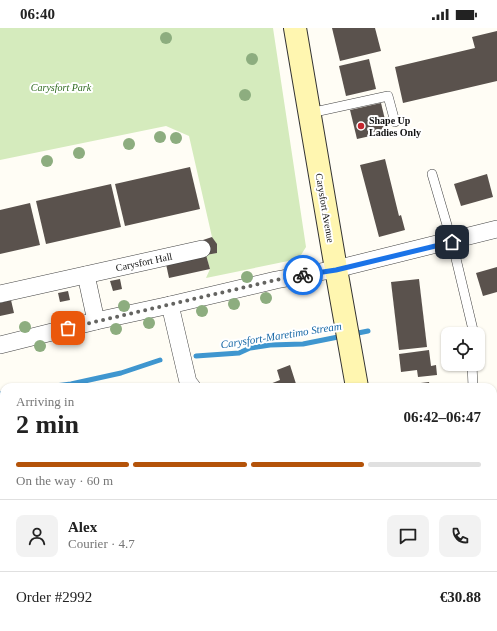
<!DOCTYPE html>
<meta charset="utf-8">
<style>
:root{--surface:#fff;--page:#f2f2f2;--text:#222;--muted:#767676;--line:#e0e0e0;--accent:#b45309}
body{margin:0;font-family:"Times New Roman",serif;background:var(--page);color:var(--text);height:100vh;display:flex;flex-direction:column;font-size:15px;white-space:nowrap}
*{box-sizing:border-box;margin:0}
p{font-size:13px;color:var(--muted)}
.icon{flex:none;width:22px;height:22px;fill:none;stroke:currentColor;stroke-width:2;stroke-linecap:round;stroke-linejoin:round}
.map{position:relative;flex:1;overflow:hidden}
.drawer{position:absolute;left:0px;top:355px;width:497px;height:248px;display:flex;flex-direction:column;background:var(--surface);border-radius:12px 12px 0 0;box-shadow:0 1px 3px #0004}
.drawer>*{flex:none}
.tools{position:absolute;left:441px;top:299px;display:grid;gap:8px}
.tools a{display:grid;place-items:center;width:44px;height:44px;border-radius:8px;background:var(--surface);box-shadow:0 1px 3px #0004;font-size:20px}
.pin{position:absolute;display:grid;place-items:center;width:34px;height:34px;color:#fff;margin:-17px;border-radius:8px;box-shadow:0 2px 6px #0006}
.courier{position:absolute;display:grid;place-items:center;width:40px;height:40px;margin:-20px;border:3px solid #1a73e8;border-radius:50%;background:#fff;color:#222;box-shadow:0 1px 5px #0007}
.head em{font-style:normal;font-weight:800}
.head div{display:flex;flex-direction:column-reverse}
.head{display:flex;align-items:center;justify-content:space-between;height:68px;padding:0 16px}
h1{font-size:26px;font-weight:800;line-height:30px}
.bar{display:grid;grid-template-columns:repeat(4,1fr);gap:6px 4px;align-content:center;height:48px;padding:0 16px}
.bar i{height:5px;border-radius:3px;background:var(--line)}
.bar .selected{background:var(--accent)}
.bar p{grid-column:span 4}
.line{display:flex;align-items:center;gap:10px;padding:0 16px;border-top:1px solid var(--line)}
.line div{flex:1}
.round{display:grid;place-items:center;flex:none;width:42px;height:42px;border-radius:8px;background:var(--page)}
.status{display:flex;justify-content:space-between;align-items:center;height:28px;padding:0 20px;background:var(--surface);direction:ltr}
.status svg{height:11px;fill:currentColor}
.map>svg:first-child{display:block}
</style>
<div class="status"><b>06:40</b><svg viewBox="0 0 49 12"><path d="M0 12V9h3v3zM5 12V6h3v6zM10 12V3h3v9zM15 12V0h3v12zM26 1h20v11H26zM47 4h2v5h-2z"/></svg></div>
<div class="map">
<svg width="497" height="603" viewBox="0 0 497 603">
<rect width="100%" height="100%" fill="#fffdf5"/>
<path fill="#d5ebbd" d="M0,0H273L306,219L301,227L293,232L206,250L210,241L206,227L216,225C218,218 216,215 212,209L189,108L166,98L0,132Z"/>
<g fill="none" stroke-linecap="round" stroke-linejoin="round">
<g stroke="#3f96cf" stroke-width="5">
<polyline points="353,306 368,303"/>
<polyline points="196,328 239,325 250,320 270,317 303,316 343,308"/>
<polyline points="47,359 71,356 121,345 160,332"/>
<polyline points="0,366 4,365"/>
</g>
</g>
<g fill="#5a524d">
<polygon points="332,0 375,0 381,23 340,33"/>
<polygon points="497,3 497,53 403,75 395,39 475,20 472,9"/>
<polygon points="369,31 376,61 346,68 339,38"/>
<polygon points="381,75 388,104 357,111 350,82"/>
<polygon points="385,131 399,188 401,187 405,202 379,209 360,137"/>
<polygon points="190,139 200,181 125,198 115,156"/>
<polygon points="487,146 493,169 461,178 454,156"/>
<polygon points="111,156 121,199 46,216 36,173"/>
<polygon points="30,175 40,217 0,226 0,182"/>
<polygon points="212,209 217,216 217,225 206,227 203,212"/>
<polygon points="206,227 210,241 169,250 166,236"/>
<polygon points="497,239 497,264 483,268 476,245"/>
<polygon points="120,251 122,261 113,263 110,253"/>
<polygon points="419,251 427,319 399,322 391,254"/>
<polygon points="68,263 70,272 60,274 58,265"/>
<polygon points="11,272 14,285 0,288 0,275"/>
<polygon points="429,322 431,338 436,337 437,347 418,349 417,342 401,344 399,326"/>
<polygon points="290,337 297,359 271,359 270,356 280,352 277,342"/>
<polygon points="429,354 430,359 404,359 404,357"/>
<rect x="493" y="469" width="4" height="12"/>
<rect x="0" y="514" width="4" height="30"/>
<rect x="0" y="550" width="4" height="30"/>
<rect x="14" y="599" width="35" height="4"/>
<rect x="52" y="599" width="27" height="4"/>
<rect x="123" y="599" width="26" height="4"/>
<rect x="208" y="599" width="25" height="4"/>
</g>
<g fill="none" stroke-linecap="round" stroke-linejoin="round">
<defs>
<g id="lane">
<polyline points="310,85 388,68 395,94"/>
<polyline points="432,146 452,214 474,306"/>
<polyline points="472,336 473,359"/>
<polyline points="493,462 497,462"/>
</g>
<g id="street">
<polyline points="86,247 96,293"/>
<polyline points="0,266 202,221"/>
<polyline points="170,277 188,354 192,359"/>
<polyline points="0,317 96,293 170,277 276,252 336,241 497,201"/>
<polyline points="94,599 94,603"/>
<polyline points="258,603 258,599"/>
</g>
<g id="secondary">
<polyline points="295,0 336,241 357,359"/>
<polyline points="383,599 383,603"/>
</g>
</defs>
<use href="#lane" stroke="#444" stroke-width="10"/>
<use href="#street" stroke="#444" stroke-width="18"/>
<use href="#secondary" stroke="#333" stroke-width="24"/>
<use href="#lane" stroke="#fff" stroke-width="9"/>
<use href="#street" stroke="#fff" stroke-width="17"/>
<use href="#secondary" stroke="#fff6b0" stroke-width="22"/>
</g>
<g fill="#8dad7f">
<circle cx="166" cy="10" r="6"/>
<circle cx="252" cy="31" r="6"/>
<circle cx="245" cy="67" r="6"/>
<circle cx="160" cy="109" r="6"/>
<circle cx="176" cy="110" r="6"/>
<circle cx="129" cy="116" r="6"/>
<circle cx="79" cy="125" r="6"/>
<circle cx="47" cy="133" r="6"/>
<circle cx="247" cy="249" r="6"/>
<circle cx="266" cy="270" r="6"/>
<circle cx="234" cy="276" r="6"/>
<circle cx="124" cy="278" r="6"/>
<circle cx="202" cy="283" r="6"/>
<circle cx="58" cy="292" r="6"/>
<circle cx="149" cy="295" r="6"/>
<circle cx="25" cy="299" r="6"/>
<circle cx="116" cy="301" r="6"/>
<circle cx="78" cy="310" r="6"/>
<circle cx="40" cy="318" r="6"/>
</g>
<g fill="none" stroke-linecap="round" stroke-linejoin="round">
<polyline stroke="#646461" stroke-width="4" stroke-dasharray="0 7.2" points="68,300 276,252 303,247"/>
<polyline stroke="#1a73e8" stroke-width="5" points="303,247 336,242 452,214"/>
</g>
<circle fill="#c4262e" stroke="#fff" stroke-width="1.5" cx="361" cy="98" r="4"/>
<g text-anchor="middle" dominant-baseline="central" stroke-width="4" stroke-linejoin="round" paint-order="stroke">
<g font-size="10" font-style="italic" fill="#2f6b1f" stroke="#fff">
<text x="61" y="59">Carysfort Park</text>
</g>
<g font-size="10" font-weight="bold" fill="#111" stroke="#fff" text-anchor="start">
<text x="369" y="92">Shape Up<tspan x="369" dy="12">Ladies Only</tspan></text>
</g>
<g font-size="10" fill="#111" stroke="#fff">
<text transform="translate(325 180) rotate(80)">Carysfort Avenue</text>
<text transform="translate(144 234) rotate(-12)">Carysfort Hall</text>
</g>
<g font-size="11" font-style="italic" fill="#1768a6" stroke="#fff">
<text transform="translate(281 307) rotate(-9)">Carysfort-Maretimo Stream</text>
</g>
</g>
</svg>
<div class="tools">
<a><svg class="icon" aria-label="locate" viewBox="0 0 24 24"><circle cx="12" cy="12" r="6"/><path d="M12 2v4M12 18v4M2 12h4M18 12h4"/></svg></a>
</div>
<div class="pin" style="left:68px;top:300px;background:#ea580c"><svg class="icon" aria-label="bag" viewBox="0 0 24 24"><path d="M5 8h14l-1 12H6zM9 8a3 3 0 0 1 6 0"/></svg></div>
<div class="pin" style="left:452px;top:214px;background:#1f2937"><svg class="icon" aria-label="home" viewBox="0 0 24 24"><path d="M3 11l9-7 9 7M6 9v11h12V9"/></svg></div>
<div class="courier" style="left:303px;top:247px"><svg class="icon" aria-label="bike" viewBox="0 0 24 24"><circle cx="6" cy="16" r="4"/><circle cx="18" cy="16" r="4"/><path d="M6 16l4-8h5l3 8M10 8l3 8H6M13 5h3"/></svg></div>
<section class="drawer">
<div class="head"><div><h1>2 min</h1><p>Arriving in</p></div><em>06:42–06:47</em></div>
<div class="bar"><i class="selected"></i><i class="selected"></i><i class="selected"></i><i></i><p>On the way · 60 m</p></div>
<div class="line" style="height:72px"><a class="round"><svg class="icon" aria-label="person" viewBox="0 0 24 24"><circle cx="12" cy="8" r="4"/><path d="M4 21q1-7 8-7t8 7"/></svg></a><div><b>Alex</b><p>Courier · 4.7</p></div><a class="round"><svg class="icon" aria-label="chat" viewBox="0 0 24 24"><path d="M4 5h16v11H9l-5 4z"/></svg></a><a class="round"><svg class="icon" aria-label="phone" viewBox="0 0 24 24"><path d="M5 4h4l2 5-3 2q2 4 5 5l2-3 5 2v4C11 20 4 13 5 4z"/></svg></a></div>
<div class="line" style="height:52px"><div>Order #2992</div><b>€30.88</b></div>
</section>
</div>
